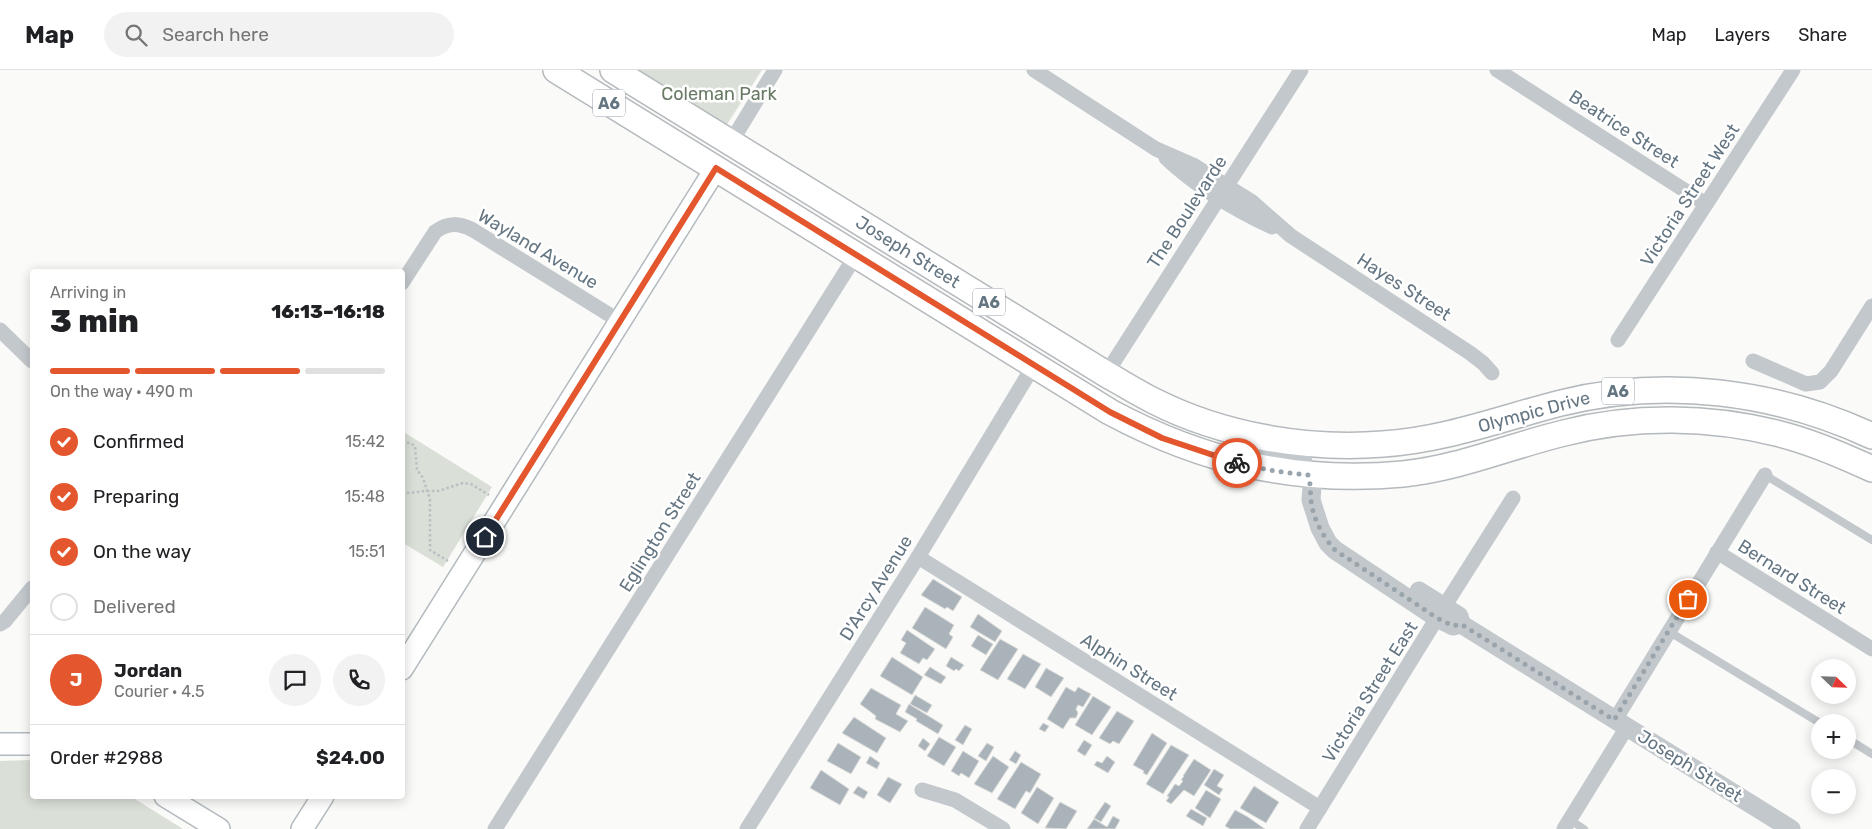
<!DOCTYPE html>
<meta charset="utf-8">
<style>
:root{--surface:#fff;--page:#f2f2f2;--text:#202124;--muted:#757577;--line:#e0e0e0;--accent:#e4572e}
body{margin:0;font-family:Rubik,sans-serif;background:var(--page);color:var(--text);height:100vh;display:flex;flex-direction:column;font-size:19px;white-space:nowrap}
*{box-sizing:border-box;margin:0}
p{font-size:16px;color:var(--muted)}
.icon{flex:none;width:28px;height:28px;fill:none;stroke:currentColor;stroke-width:2;stroke-linecap:round;stroke-linejoin:round}
.map{position:relative;flex:1;overflow:hidden}
.details{position:absolute;left:30px;top:199px;width:375px;height:530px;display:flex;flex-direction:column;background:var(--surface);border-radius:5px;box-shadow:0 2px 12px #0003}
.details>*{flex:none}
.needle{width:32px;rotate:113deg}
.controls{position:absolute;left:1811px;top:589px;display:grid;gap:10px}
.controls a{display:grid;place-items:center;width:45px;height:45px;border-radius:50%;background:var(--surface);box-shadow:0 2px 12px #0003;font-size:25px}
.pin{position:absolute;display:grid;place-items:center;width:42px;height:42px;color:#fff;margin:-21px;border:2px solid #fff;border-radius:50%;box-shadow:0 1px 5px #0007}
.courier{position:absolute;display:grid;place-items:center;width:50px;height:50px;margin:-25px;border:4px solid #e4572e;border-radius:50%;background:#fff;color:#222;box-shadow:0 1px 6px #0007}
.headline em{font-style:normal;font-weight:800}
.headline div{display:flex;flex-direction:column-reverse}
.headline{display:flex;align-items:center;justify-content:space-between;height:85px;padding:0 20px}
h1{font-size:32px;font-weight:800;line-height:38px}
.bar{display:grid;grid-template-columns:repeat(4,1fr);gap:8px 5px;align-content:center;height:60px;padding:0 20px}
.bar i{height:6px;border-radius:4px;background:var(--line)}
.bar .active{background:var(--accent)}
.bar p{grid-column:span 4}
.line{display:flex;align-items:center;gap:12px;padding:0 20px;border-top:1px solid var(--line)}
.line div{flex:1}
.round{display:grid;place-items:center;flex:none;width:52px;height:52px;border-radius:26px;background:var(--page)}
ol{padding:0 20px;list-style:none}
li{display:flex;align-items:center;gap:15px;height:55px}
li p{margin-inline-start:auto}
li .icon{padding:5px;border-radius:50%;background:var(--accent);color:#fff;stroke-width:4}
li:last-child{color:var(--muted)}
li i{width:28px;height:28px;border:2px solid var(--line);border-radius:50%}
header{display:flex;align-items:center;gap:30px;box-sizing:border-box;height:70px;padding:0 25px;background:var(--surface);border-bottom:1px solid var(--line)}
header strong{font-size:24px}
nav{display:flex;gap:28px;margin-inline-start:auto;font-size:18px}
.search{width:350px;height:45px;background:var(--page);display:flex;align-items:center;gap:12px;box-sizing:border-box;padding:0 18px;border-radius:28px;color:var(--muted);font-size:19px}
.map>svg:first-child{display:block}
</style>
<header>
<strong>Map</strong>
<div class="search"><svg class="icon" aria-label="search" viewBox="0 0 24 24"><circle cx="10" cy="10" r="6"/><path d="M15 15l6 6"/></svg>Search here</div>
<nav><a>Map</a><a>Layers</a><a>Share</a></nav>
</header>
<div class="map">
<svg width="1872" height="759" viewBox="0 0 1872 759">
<rect width="100%" height="100%" fill="#fafaf8"/>
<g fill="#dadfd7">
<polygon points="639,0 762,0 726,56"/>
<polygon points="402,361 492,417 443,497 403,473"/>
<polygon points="32,690 32,726 130,726 183,759 0,759 0,691"/>
</g>
<g fill="#aab3b9" stroke="#dcdcda">
<polygon points="933,509 962,527 953,541 947,537 945,539 921,525"/>
<polygon points="925,537 954,555 949,564 953,567 946,579 912,558"/>
<polygon points="978,544 1002,561 995,572 970,557"/>
<polygon points="907,560 935,579 927,590 923,588 919,594 900,583 906,573 901,570"/>
<polygon points="978,565 993,574 986,585 971,576"/>
<polygon points="1000,569 1018,579 998,610 980,600"/>
<polygon points="1023,584 1041,594 1025,619 1007,609"/>
<polygon points="892,587 923,607 912,625 880,606"/>
<polygon points="951,587 964,595 959,601 956,599 954,601 946,596"/>
<polygon points="930,597 946,607 941,614 924,605"/>
<polygon points="1046,598 1064,608 1051,627 1035,617"/>
<polygon points="1066,617 1075,622 1078,617 1091,624 1083,637 1078,635 1076,639 1078,643 1076,648 1070,648 1063,659 1047,649"/>
<polygon points="871,618 901,635 896,644 908,651 900,662 875,649 876,646 860,634"/>
<polygon points="915,625 932,635 927,643 910,634"/>
<polygon points="1093,626 1111,637 1092,665 1075,655"/>
<polygon points="909,634 943,655 938,664 916,651 917,649 905,642"/>
<polygon points="1117,641 1134,651 1119,674 1113,671 1110,674 1099,668"/>
<polygon points="854,647 886,668 877,683 842,663"/>
<polygon points="1043,653 1049,656 1045,662 1039,659"/>
<polygon points="965,655 972,659 963,675 955,670"/>
<polygon points="1152,663 1167,673 1147,705 1143,703 1144,701 1133,695"/>
<polygon points="939,667 956,677 944,696 927,686"/>
<polygon points="923,668 930,674 925,681 918,676"/>
<polygon points="1084,670 1092,675 1085,686 1077,681"/>
<polygon points="838,673 861,687 851,704 827,691"/>
<polygon points="987,673 994,677 986,691 978,686"/>
<polygon points="1171,675 1189,685 1163,724 1146,714"/>
<polygon points="963,681 979,691 969,708 961,703 959,706 951,701"/>
<polygon points="1015,681 1021,685 1016,694 1009,690"/>
<polygon points="870,686 880,693 877,699 866,693"/>
<polygon points="993,686 1009,697 992,723 974,714"/>
<polygon points="1107,686 1115,692 1108,703 1094,695 1097,691 1102,693"/>
<polygon points="1194,689 1211,700 1194,726 1184,720 1171,734 1166,731 1169,727 1167,726 1175,714 1179,716 1183,711 1181,710 1184,706 1183,706"/>
<polygon points="1021,692 1041,704 1030,723 1026,721 1015,739 997,729"/>
<polygon points="1214,699 1224,705 1217,716 1223,719 1219,725 1204,715"/>
<polygon points="821,700 849,719 840,735 810,718"/>
<polygon points="888,707 902,714 890,733 877,725"/>
<polygon points="858,716 868,722 864,729 853,723"/>
<polygon points="1254,716 1279,732 1266,753 1240,738"/>
<polygon points="1037,717 1054,728 1038,754 1021,743"/>
<polygon points="1206,720 1221,729 1210,748 1195,738"/>
<polygon points="1060,732 1077,741 1066,759 1045,758"/>
<polygon points="1105,732 1111,736 1101,752 1094,748"/>
<polygon points="1191,739 1207,748 1203,756 1186,746"/>
<polygon points="1235,740 1248,747 1265,759 1230,759 1225,756"/>
<polygon points="1113,746 1120,750 1115,759 1087,759 1094,749 1107,757"/>
</g>
<g fill="none" stroke-linecap="round" stroke-linejoin="round">
<defs>
<g id="secondary">
<polyline points="402,599 716,98"/>
<polyline points="0,674 32,674"/>
<polyline points="165,726 219,759"/>
<polyline points="302,759 323,726"/>
</g>
<g id="trunk">
<path d="M556,0L1110,342C1203,392 1298,414 1403,404C1460,398 1510,376 1564,363C1634,345 1710,346 1780,364C1812,372 1842,385 1872,399"/>
<path d="M613,0L1106,304C1122,313 1138,323 1154,331C1223,366 1307,380 1383,374C1445,370 1502,348 1561,333C1665,307 1775,321 1872,366"/>
</g>
</defs>
<use href="#secondary" stroke="#b3babf" stroke-width="24"/>
<use href="#trunk" stroke="#b4b9bd" stroke-width="28"/>
<g stroke="#bbbfc2" stroke-width="2.5" stroke-dasharray="2.5 2.5" stroke-linecap="butt">
<polyline points="402,372 410,373 415,376 417,400 423,408 430,429 430,480 448,491"/>
<polyline points="402,422 410,423 424,421 438,421 463,413 471,414 489,425"/>
</g>
<g stroke="#c3c8cc" stroke-width="8">
<polyline points="1765,405 1872,470"/>
<polyline points="1668,561 1820,653"/>
<polyline points="1848,669 1872,684"/>
<polyline points="1570,750 1584,759"/>
</g>
<g stroke="#c3c8cc" stroke-width="15">
<polyline points="1034,0 1156,79 1195,96 1251,131 1291,166 1470,283 1483,293 1492,303"/>
<polyline points="1497,0 1706,134"/>
<polyline points="731,72 775,0"/>
<path d="M1166,88C1197,117 1233,139 1272,157"/>
<path d="M402,213L435,162C448,152 459,153 473,160L621,252"/>
<polyline points="0,260 32,291"/>
<polyline points="1618,270 1793,0"/>
<polyline points="1753,291 1806,314 1820,312 1831,301 1872,236"/>
<polyline points="1106,304 1301,0"/>
<polyline points="1717,482 1872,579"/>
<polyline points="918,487 1320,738"/>
<polyline points="0,554 5,551 32,518"/>
<polyline points="1615,650 1765,405"/>
<polyline points="922,720 955,730 1003,759"/>
<polyline points="495,759 856,185"/>
<polyline points="747,759 918,487 1034,295"/>
<polyline points="1307,759 1437,548 1513,428"/>
<polyline points="1564,759 1627,657"/>
</g>
<g stroke="#c3c8cc" stroke-width="19">
<polyline points="1251,365 1264,379 1303,392 1312,417 1311,430 1320,458 1328,473 1335,480 1437,548 1453,556 1461,554 1791,759"/>
<polyline points="1419,521 1459,546 1461,554"/>
</g>
<use href="#secondary" stroke="#fff" stroke-width="21"/>
<use href="#trunk" stroke="#fff" stroke-width="25"/>
</g>
<g fill="none" stroke-linecap="round" stroke-linejoin="round">
<path stroke="#99a4ac" stroke-width="5" stroke-dasharray="0 9" d="M1237,393L1274,401L1308,405C1311,415 1310,420 1311,429C1312,447 1323,467 1335,480L1437,548L1453,556L1461,554L1614,650L1688,529"/>
<polyline stroke="#e4572e" stroke-width="6" points="485,467 716,98 1110,342 1162,368 1237,393"/>
</g>
<g text-anchor="middle" dominant-baseline="central" stroke-width="5" stroke-linejoin="round" paint-order="stroke">
<g fill="#fff" stroke="#939fa8" stroke-width="1">
<rect x="593" y="19.5" width="32" height="27" rx="4"/>
<rect x="973" y="218.5" width="32" height="27" rx="4"/>
<rect x="1602" y="307.5" width="32" height="27" rx="4"/>
</g>
<g font-size="16" font-weight="bold" fill="#657683">
<text x="609" y="33">A6</text>
<text x="989" y="232">A6</text>
<text x="1618" y="321">A6</text>
</g>
<g font-size="18" fill="#687a64" stroke="#fff">
<text x="719" y="24">Coleman Park</text>
</g>
<g font-size="18" fill="#657683" stroke="#fff">
<text transform="translate(1624 59) rotate(33)">Beatrice Street</text>
<text transform="translate(1690 125) rotate(-57)">Victoria Street West</text>
<text transform="translate(1187 142) rotate(-57)">The Boulevarde</text>
<text transform="translate(538 179) rotate(31)">Wayland Avenue</text>
<text transform="translate(908 182) rotate(32)">Joseph Street</text>
<text transform="translate(1404 217) rotate(33)">Hayes Street</text>
<text transform="translate(1534 342) rotate(-15)">Olympic Drive</text>
<text transform="translate(660 462) rotate(-58)">Eglington Street</text>
<text transform="translate(1792 507) rotate(32)">Bernard Street</text>
<text transform="translate(876 518) rotate(-58)">D'Arcy Avenue</text>
<text transform="translate(1129 597) rotate(32)">Alphin Street</text>
<text transform="translate(1370 622) rotate(-58)">Victoria Street East</text>
<text transform="translate(1690 696) rotate(32)">Joseph Street</text>
</g>
</g>
</svg>
<div class="controls">
<a><svg class="needle" viewBox="-14 -14 28 28"><path d="M0-13l5 13h-10z" fill="#e53935"/><path d="M0 13l5-13h-10z" fill="#757577"/></svg></a>
<a>+</a>
<a>−</a>
</div>
<div class="pin" style="left:1688px;top:529px;background:#ea580c"><svg class="icon" aria-label="bag" viewBox="0 0 24 24"><path d="M5 8h14l-1 12H6zM9 8a3 3 0 0 1 6 0"/></svg></div>
<div class="pin" style="left:485px;top:467px;background:#1f2937"><svg class="icon" aria-label="home" viewBox="0 0 24 24"><path d="M3 11l9-7 9 7M6 9v11h12V9"/></svg></div>
<div class="courier" style="left:1237px;top:393px"><svg class="icon" aria-label="bike" viewBox="0 0 24 24"><circle cx="6" cy="16" r="4"/><circle cx="18" cy="16" r="4"/><path d="M6 16l4-8h5l3 8M10 8l3 8H6M13 5h3"/></svg></div>
<section class="details">
<div class="headline"><div><h1>3 min</h1><p>Arriving in</p></div><em>16:13–16:18</em></div>
<div class="bar"><i class="active"></i><i class="active"></i><i class="active"></i><i></i><p>On the way · 490 m</p></div>
<ol>
<li><svg class="icon" aria-label="check" viewBox="0 0 24 24"><path d="M5 12l5 5 9-10"/></svg>Confirmed<p>15:42</p></li>
<li><svg class="icon" aria-label="check" viewBox="0 0 24 24"><path d="M5 12l5 5 9-10"/></svg>Preparing<p>15:48</p></li>
<li><svg class="icon" aria-label="check" viewBox="0 0 24 24"><path d="M5 12l5 5 9-10"/></svg>On the way<p>15:51</p></li>
<li><i></i>Delivered</li>
</ol>
<div class="line" style="height:90px"><b class="round" style="background:var(--accent);color:#fff">J</b><div><b>Jordan</b><p>Courier · 4.5</p></div><a class="round"><svg class="icon" aria-label="chat" viewBox="0 0 24 24"><path d="M4 5h16v11H9l-5 4z"/></svg></a><a class="round"><svg class="icon" aria-label="phone" viewBox="0 0 24 24"><path d="M5 4h4l2 5-3 2q2 4 5 5l2-3 5 2v4C11 20 4 13 5 4z"/></svg></a></div>
<div class="line" style="height:65px"><div>Order #2988</div><b>$24.00</b></div>
</section>
</div>
